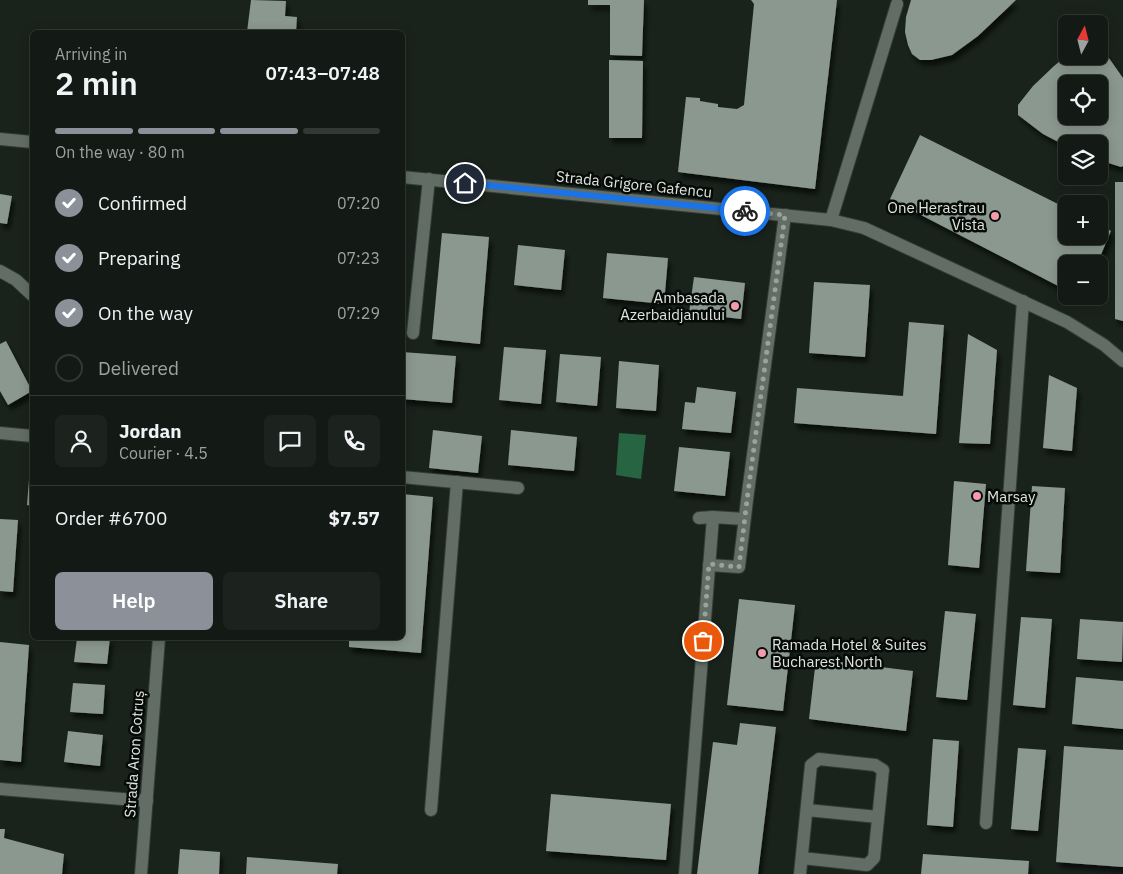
<!DOCTYPE html>
<meta charset="utf-8">
<style>
:root{--surface:#131a15;--page:#1c231e;--text:#f1f3f6;--muted:#9da1a0;--line:#323834;--accent:#8c9099}
body{margin:0;font-family:"IBM Plex Sans",sans-serif;background:var(--page);color:var(--text);height:100vh;display:flex;flex-direction:column;font-size:19px;white-space:nowrap}
*{box-sizing:border-box;margin:0}
p{font-size:16px;color:var(--muted)}
.icon{flex:none;width:28px;height:28px;fill:none;stroke:currentColor;stroke-width:2;stroke-linecap:round;stroke-linejoin:round}
.map{position:relative;flex:1;overflow:hidden}
.drawer{position:absolute;left:30px;top:30px;width:375px;height:610px;display:flex;flex-direction:column;background:var(--surface);border-radius:8px;box-shadow:0 2px 12px #0003,0 0 0 1px var(--line)}
.drawer>*{flex:none}
.needle{width:32px;rotate:7deg}
.fabs{position:absolute;left:1058px;top:15px;display:grid;gap:10px}
.fabs a{display:grid;place-items:center;width:50px;height:50px;border-radius:8px;background:var(--surface);box-shadow:0 2px 12px #0003,0 0 0 1px var(--line);font-size:25px}
.pin{position:absolute;display:grid;place-items:center;width:42px;height:42px;color:#fff;margin:-21px;border:2px solid #fff;border-radius:50%;box-shadow:0 1px 5px #0007}
.courier{position:absolute;display:grid;place-items:center;width:50px;height:50px;margin:-25px;border:4px solid #1a73e8;border-radius:50%;background:#fff;color:#222;box-shadow:0 1px 6px #0007}
.summary em{font-style:normal;font-weight:600}
.summary div{display:flex;flex-direction:column-reverse}
.summary{display:flex;align-items:center;justify-content:space-between;height:85px;padding:0 25px}
h1{font-size:32px;font-weight:600;line-height:38px}
.bar{display:grid;grid-template-columns:repeat(4,1fr);gap:8px 5px;align-content:center;height:60px;padding:0 25px}
.bar i{height:6px;border-radius:4px;background:var(--line)}
.bar .current{background:var(--accent)}
.bar p{grid-column:span 4}
.line{display:flex;align-items:center;gap:12px;padding:0 25px;border-top:1px solid var(--line)}
.line div{flex:1}
.round{display:grid;place-items:center;flex:none;width:52px;height:52px;border-radius:8px;background:var(--page)}
ol{padding:0 25px;list-style:none}
li{display:flex;align-items:center;gap:15px;height:55px}
li p{margin-inline-start:auto}
li .icon{padding:5px;border-radius:50%;background:var(--accent);color:#fff;stroke-width:4}
li:last-child{color:var(--muted)}
li i{width:28px;height:28px;border:2px solid var(--line);border-radius:50%}
.action{display:flex;gap:10px;margin-top:auto;padding:10px 25px}
.action a{flex:1;height:58px;border-radius:8px;background:var(--accent);color:#fff;font-size:20px;font-weight:600;line-height:58px;text-align:center}
.action a+a{background:var(--page);color:var(--text)}
.map>svg:first-child{display:block}
</style>
<div class="map">
<svg width="1123" height="874" viewBox="0 0 1123 874">
<defs>
<filter id="shadow"><feDropShadow dx="3" dy="5.5" stdDeviation="2.5" flood-color="#0009"/></filter>
</defs>
<rect width="100%" height="100%" fill="#19231c"/>
<polygon fill="#266442" points="619,433 646,435 641,479 616,475"/>
<g fill="#8b9890" fill-rule="evenodd" filter="url(#shadow)">
<polygon points="251,0 286,1 285,16 297,17 296,32 247,32"/>
<polygon points="588,0 644,0 642,56 610,55 610,5 588,5"/>
<polygon points="751,0 837,0 815,189 678,172 686,97 700,98 700,101 718,104 718,107 737,109 744,105 754,4"/>
<polygon points="911,0 1016,0 978,36 952,55 931,60 920,60 912,54 908,45 905,32 906,17"/>
<path d="M1099,47L1104,51L1123,78V166L1121,167L1099,160V144H1066V146L1043,134L1018,115V105L1033,86L1054,66L1066,56H1099ZM1066,84H1099V116H1066Z"/>
<polygon points="609,60 643,61 642,138 609,138"/>
<polygon points="920,135 1066,208 1066,236 1099,236 1099,224 1111,231 1097,264 1066,264 1066,290 890,199"/>
<polygon points="1115,182 1123,182 1123,321 1115,319"/>
<polygon points="0,194 12,196 7,224 0,223"/>
<polygon points="442,233 489,237 480,344 432,339"/>
<polygon points="518,245 565,250 561,290 514,285"/>
<polygon points="607,253 668,258 664,304 603,298"/>
<polygon points="694,277 745,283 741,319 689,313"/>
<polygon points="814,282 870,285 865,357 809,353"/>
<polygon points="909,322 944,325 936,434 794,423 797,388 903,396"/>
<polygon points="968,334 997,350 990,444 959,443"/>
<polygon points="6,341 32,391 8,405 0,391 0,344"/>
<polygon points="504,347 546,350 541,404 499,400"/>
<polygon points="402,352 456,356 452,403 402,399"/>
<polygon points="560,354 601,357 597,406 556,402"/>
<polygon points="619,361 659,365 656,411 616,408"/>
<polygon points="1049,375 1077,388 1072,451 1043,448"/>
<polygon points="697,387 736,392 731,433 682,429 685,402 695,403"/>
<polygon points="433,430 482,436 478,473 429,468"/>
<polygon points="511,430 577,437 574,471 508,465"/>
<polygon points="679,447 730,452 725,496 674,491"/>
<polygon points="30,467 32,468 32,506 27,505"/>
<polygon points="954,481 986,484 979,568 948,565"/>
<polygon points="1032,486 1065,488 1060,573 1026,571"/>
<polygon points="402,494 433,497 421,653 349,647 349,638 402,638"/>
<polygon points="0,519 18,520 13,592 0,591"/>
<polygon points="739,599 795,605 783,711 727,705"/>
<polygon points="945,611 976,614 967,700 936,697"/>
<polygon points="1021,617 1052,619 1045,708 1013,705"/>
<polygon points="1080,619 1123,622 1122,662 1077,659"/>
<polygon points="77,638 110,638 107,664 74,662"/>
<polygon points="0,642 29,645 21,762 0,760"/>
<polygon points="816,659 913,671 906,731 809,719"/>
<polygon points="1076,677 1123,681 1123,729 1072,724"/>
<polygon points="73,683 105,685 103,714 70,712"/>
<polygon points="740,723 776,727 758,874 697,874 713,742 737,745"/>
<polygon points="68,731 103,735 100,766 64,762"/>
<polygon points="933,739 959,741 953,827 927,825"/>
<polygon points="1064,746 1123,750 1123,867 1056,862"/>
<polygon points="1018,748 1046,750 1038,831 1011,829"/>
<polygon points="551,794 671,804 666,860 546,851"/>
<polygon points="0,829 5,829 4,838 64,854 62,874 0,874"/>
<polygon points="180,849 220,852 219,874 178,874"/>
<polygon points="923,854 1029,861 1028,874 921,874"/>
<polygon points="247,857 338,864 337,874 246,874"/>
</g>
<g fill="none" stroke-linecap="round" stroke-linejoin="round">
<defs>
<g id="service">
<polyline points="831,220 897,4"/>
<polyline points="699,518 713,517"/>
<polyline points="709,565 739,567 747,500 785,215"/>
<polyline points="0,789 147,801"/>
<polyline points="807,810 878,817"/>
<polyline points="685,874 713,517 744,519"/>
<polyline points="800,874 811,765 819,759 875,765 883,770 874,858 867,865 802,858"/>
</g>
<g id="minor">
<polyline points="0,139 32,142"/>
<polyline points="402,177 831,220 864,228 1067,322 1104,345 1123,361"/>
<polyline points="0,271 16,280 32,295"/>
<polyline points="413,333 429,179"/>
<polyline points="0,433 32,436"/>
<polyline points="402,477 518,488"/>
<polyline points="431,810 457,482"/>
<polyline points="986,823 1023,301"/>
<polyline points="141,874 159,638"/>
</g>
</defs>
<use href="#service" stroke="#343c37" stroke-width="14"/>
<use href="#minor" stroke="#343c37" stroke-width="14"/>
<use href="#service" stroke="#616d65" stroke-width="12"/>
<use href="#minor" stroke="#616d65" stroke-width="12"/>
</g>
<g fill="none" stroke-linecap="round" stroke-linejoin="round">
<polyline stroke="#9aa29c" stroke-width="5" stroke-dasharray="0 9" points="703,641 709,564 739,567 747,500 785,215 745,211"/>
<polyline stroke="#1a73e8" stroke-width="6" points="465,183 745,211"/>
</g>
<g fill="#f39aac" stroke="#070b08" stroke-width="2">
<circle cx="995" cy="216" r="5"/>
<circle cx="735" cy="306" r="5"/>
<circle cx="977" cy="496" r="5"/>
<circle cx="762" cy="653" r="5"/>
</g>
<g text-anchor="middle" dominant-baseline="central" stroke-width="5" stroke-linejoin="round" paint-order="stroke">
<g font-size="15" fill="#dfe6e1" stroke="#070b08">
<text transform="translate(634 184) rotate(6)">Strada Grigore Gafencu</text>
<text transform="translate(134 754) rotate(-86)">Strada Aron Cotruș</text>
</g>
<g font-size="15" fill="#dfe6e1" stroke="#070b08" text-anchor="end">
<text x="985" y="207">One Herastrau<tspan x="985" dy="17">Vista</tspan></text>
<text x="725" y="297">Ambasada<tspan x="725" dy="17">Azerbaidjanului</tspan></text>
<text x="987" y="496" text-anchor="start">Marsay</text>
<text x="772" y="644" text-anchor="start">Ramada Hotel &amp; Suites<tspan x="772" dy="17">Bucharest North</tspan></text>
</g>
</g>
</svg>
<div class="fabs">
<a><svg class="needle" viewBox="-14 -14 28 28"><path d="M0-13l5 13h-10z" fill="#e53935"/><path d="M0 13l5-13h-10z" fill="#9da1a0"/></svg></a>
<a><svg class="icon" aria-label="locate" viewBox="0 0 24 24"><circle cx="12" cy="12" r="6"/><path d="M12 2v4M12 18v4M2 12h4M18 12h4"/></svg></a>
<a><svg class="icon" aria-label="layers" viewBox="0 0 24 24"><path d="M12 4l9 5-9 5-9-5zM3 14l9 5 9-5"/></svg></a>
<a>+</a>
<a>−</a>
</div>
<div class="pin" style="left:703px;top:641px;background:#ea580c"><svg class="icon" aria-label="bag" viewBox="0 0 24 24"><path d="M5 8h14l-1 12H6zM9 8a3 3 0 0 1 6 0"/></svg></div>
<div class="pin" style="left:465px;top:183px;background:#1f2937"><svg class="icon" aria-label="home" viewBox="0 0 24 24"><path d="M3 11l9-7 9 7M6 9v11h12V9"/></svg></div>
<div class="courier" style="left:745px;top:211px"><svg class="icon" aria-label="bike" viewBox="0 0 24 24"><circle cx="6" cy="16" r="4"/><circle cx="18" cy="16" r="4"/><path d="M6 16l4-8h5l3 8M10 8l3 8H6M13 5h3"/></svg></div>
<section class="drawer">
<div class="summary"><div><h1>2 min</h1><p>Arriving in</p></div><em>07:43–07:48</em></div>
<div class="bar"><i class="current"></i><i class="current"></i><i class="current"></i><i></i><p>On the way · 80 m</p></div>
<ol>
<li><svg class="icon" aria-label="check" viewBox="0 0 24 24"><path d="M5 12l5 5 9-10"/></svg>Confirmed<p>07:20</p></li>
<li><svg class="icon" aria-label="check" viewBox="0 0 24 24"><path d="M5 12l5 5 9-10"/></svg>Preparing<p>07:23</p></li>
<li><svg class="icon" aria-label="check" viewBox="0 0 24 24"><path d="M5 12l5 5 9-10"/></svg>On the way<p>07:29</p></li>
<li><i></i>Delivered</li>
</ol>
<div class="line" style="height:90px"><a class="round"><svg class="icon" aria-label="person" viewBox="0 0 24 24"><circle cx="12" cy="8" r="4"/><path d="M4 21q1-7 8-7t8 7"/></svg></a><div><b>Jordan</b><p>Courier · 4.5</p></div><a class="round"><svg class="icon" aria-label="chat" viewBox="0 0 24 24"><path d="M4 5h16v11H9l-5 4z"/></svg></a><a class="round"><svg class="icon" aria-label="phone" viewBox="0 0 24 24"><path d="M5 4h4l2 5-3 2q2 4 5 5l2-3 5 2v4C11 20 4 13 5 4z"/></svg></a></div>
<div class="line" style="height:65px"><div>Order #6700</div><b>$7.57</b></div>
<div class="action"><a>Help</a><a>Share</a></div>
</section>
</div>
